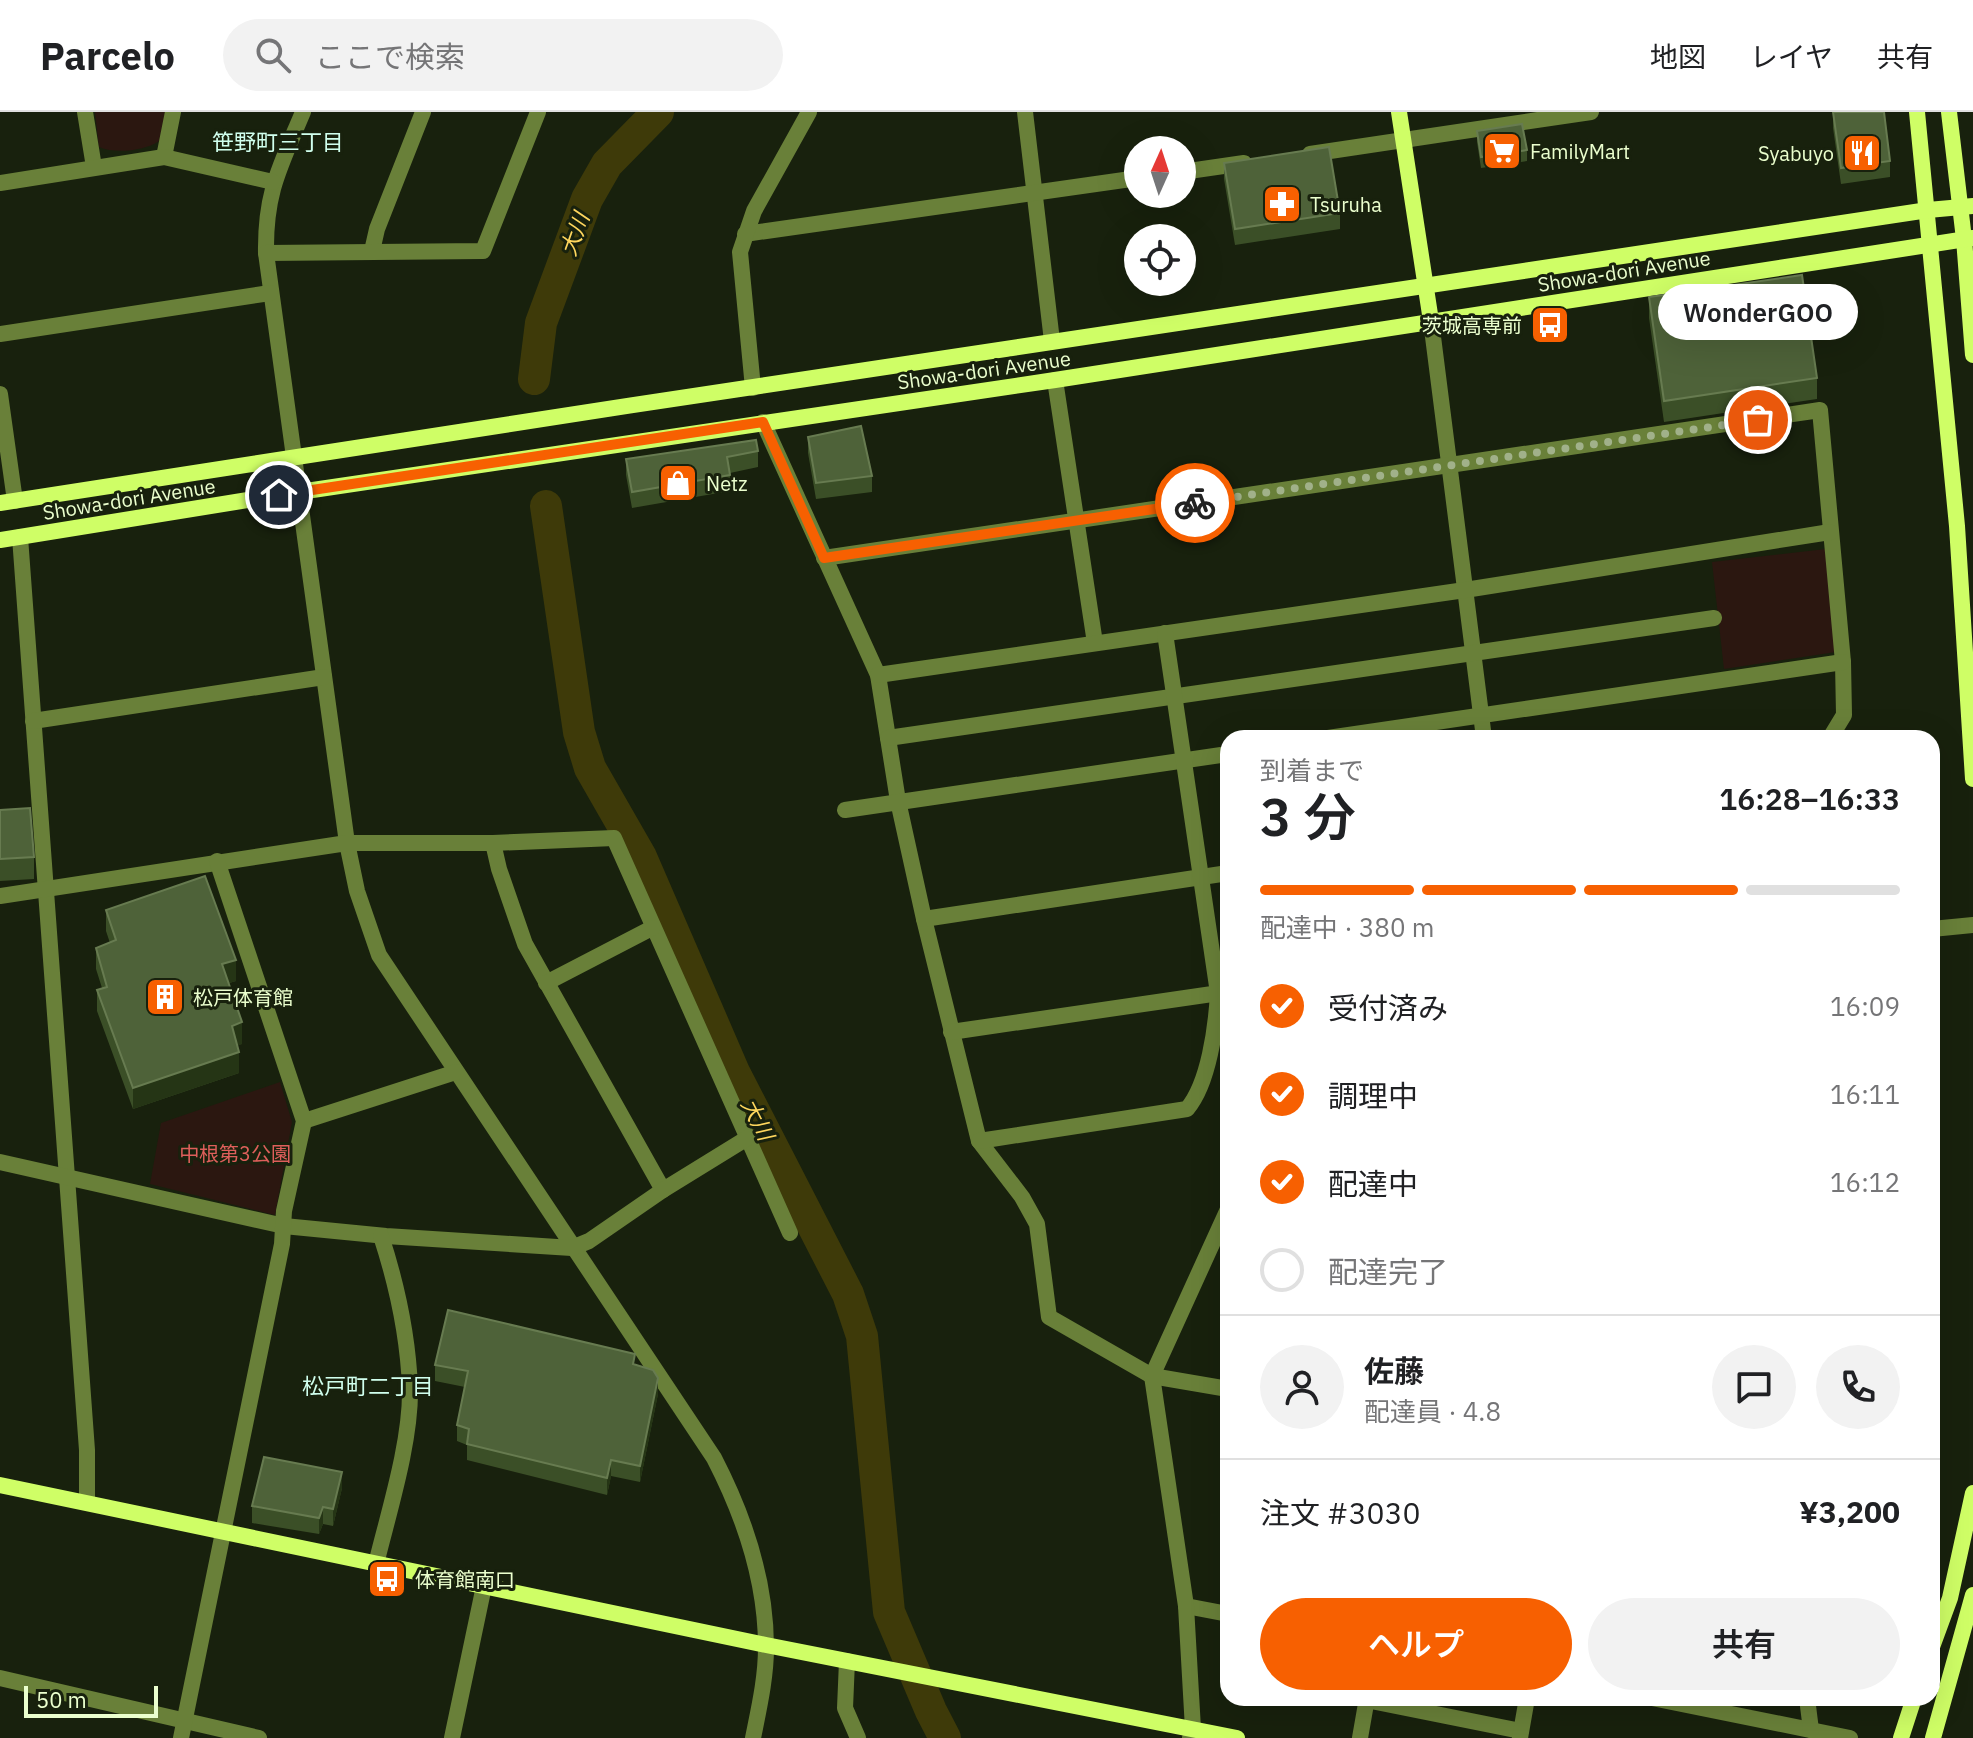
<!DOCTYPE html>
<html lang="ja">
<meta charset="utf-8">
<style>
:root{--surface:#fff;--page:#f2f2f2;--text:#202124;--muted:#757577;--line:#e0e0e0;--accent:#f76001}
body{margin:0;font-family:"IBM Plex Sans","Noto Sans JP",sans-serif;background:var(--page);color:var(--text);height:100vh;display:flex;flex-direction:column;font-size:30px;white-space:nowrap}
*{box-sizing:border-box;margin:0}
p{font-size:26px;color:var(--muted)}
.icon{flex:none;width:44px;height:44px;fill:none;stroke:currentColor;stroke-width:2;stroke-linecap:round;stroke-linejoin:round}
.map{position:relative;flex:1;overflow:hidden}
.sheet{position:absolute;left:1220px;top:618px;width:720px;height:976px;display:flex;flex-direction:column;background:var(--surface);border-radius:24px;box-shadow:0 8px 32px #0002}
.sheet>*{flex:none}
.needle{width:52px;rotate:3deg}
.tools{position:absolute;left:1124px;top:24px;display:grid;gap:16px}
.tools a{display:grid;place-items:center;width:72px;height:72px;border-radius:50%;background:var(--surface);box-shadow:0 8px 32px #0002;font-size:40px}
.scale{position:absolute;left:24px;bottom:20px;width:134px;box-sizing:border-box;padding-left:8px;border:4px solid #ebffce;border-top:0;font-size:22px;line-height:28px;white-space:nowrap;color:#ebffce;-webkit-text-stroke:6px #18210d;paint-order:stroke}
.pin{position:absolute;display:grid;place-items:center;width:68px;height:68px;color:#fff;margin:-34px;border:4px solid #fff;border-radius:50%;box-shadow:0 2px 8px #0007}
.courier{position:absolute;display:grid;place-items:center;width:80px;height:80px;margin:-40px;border:6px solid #f76001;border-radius:50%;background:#fff;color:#222;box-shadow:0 2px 10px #0007}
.bubble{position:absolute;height:56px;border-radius:28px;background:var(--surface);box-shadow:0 8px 32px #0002;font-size:26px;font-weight:600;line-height:56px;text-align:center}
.overview em{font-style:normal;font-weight:600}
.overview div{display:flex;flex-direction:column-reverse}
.overview{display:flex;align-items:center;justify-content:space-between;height:136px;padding:0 40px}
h1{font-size:52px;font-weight:600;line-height:60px}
.bar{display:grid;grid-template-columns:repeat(4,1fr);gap:12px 8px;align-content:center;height:96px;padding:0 40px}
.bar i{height:10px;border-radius:6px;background:var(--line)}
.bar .active{background:var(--accent)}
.bar p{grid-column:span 4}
.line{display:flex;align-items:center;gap:20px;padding:0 40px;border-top:2px solid var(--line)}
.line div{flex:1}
.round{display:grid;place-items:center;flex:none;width:84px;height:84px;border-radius:42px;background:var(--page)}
ol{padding:0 40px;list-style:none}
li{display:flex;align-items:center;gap:24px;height:88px}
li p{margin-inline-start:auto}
li .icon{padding:8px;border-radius:50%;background:var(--accent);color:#fff;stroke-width:4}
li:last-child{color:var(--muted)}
li i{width:44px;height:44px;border:4px solid var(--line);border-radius:50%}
.primary-button{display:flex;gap:16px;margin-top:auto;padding:16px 40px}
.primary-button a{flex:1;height:92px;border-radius:48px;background:var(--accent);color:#fff;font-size:32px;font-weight:600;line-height:92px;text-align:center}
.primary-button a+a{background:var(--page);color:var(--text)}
header{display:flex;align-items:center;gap:48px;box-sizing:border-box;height:112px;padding:0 40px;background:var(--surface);border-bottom:2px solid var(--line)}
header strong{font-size:38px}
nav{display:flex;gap:44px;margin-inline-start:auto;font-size:28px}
.search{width:560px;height:72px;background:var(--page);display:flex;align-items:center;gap:20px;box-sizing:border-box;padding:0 28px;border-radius:44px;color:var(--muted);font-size:30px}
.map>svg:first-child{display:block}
</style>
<header>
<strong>Parcelo</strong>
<div class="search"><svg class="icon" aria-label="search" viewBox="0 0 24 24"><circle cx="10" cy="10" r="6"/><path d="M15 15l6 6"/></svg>ここで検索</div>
<nav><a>地図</a><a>レイヤ</a><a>共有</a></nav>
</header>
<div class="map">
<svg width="1973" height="1626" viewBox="0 0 1973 1626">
<rect width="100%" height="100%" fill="#18210d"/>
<g fill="#2b1710">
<path d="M95,0H165L159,29C145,39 115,42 99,35Z"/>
<polygon points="1826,437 1836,540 1724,557 1712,450"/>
<polygon points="280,970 292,1010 275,1103 150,1072 161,1011"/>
</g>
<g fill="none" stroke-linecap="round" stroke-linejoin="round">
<g stroke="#3e3a09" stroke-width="32">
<polyline points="534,267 541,211 587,87 607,52 658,0"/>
<polyline points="546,394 579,620 590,656 641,745 734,960 848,1182 862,1224 889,1500 931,1599 945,1626"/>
</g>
<g stroke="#698039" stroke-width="16">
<polyline points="85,0 94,55"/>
<path d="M303,0C280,55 265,80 266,141L347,731L357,779L379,843L714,1346C744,1404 766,1468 766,1535C766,1566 759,1596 753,1626"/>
<polyline points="1025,0 1052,229"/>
<polyline points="1310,42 1591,0"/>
<polyline points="164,45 173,0"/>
<polyline points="1182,60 1244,51"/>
<polyline points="0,71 164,45 273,70"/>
<polyline points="745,122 1138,66"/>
<polyline points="372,139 377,117 423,0"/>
<polyline points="266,141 483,139 538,0"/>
<polyline points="1431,209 1484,626"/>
<polyline points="0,222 270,181"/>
<polyline points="1055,268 1095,531"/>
<polyline points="753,276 740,140 754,99 809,0"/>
<polyline points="0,282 15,389"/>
<polyline points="763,310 878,563 898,689 924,807 979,1029 1022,1085 1037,1112 1049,1205 1152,1264 1228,1277"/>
<polyline points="20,425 87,1338 87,1390"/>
<polyline points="824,446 1820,298 1843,550 1844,603 1830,626"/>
<polyline points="878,563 1465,478 1830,420"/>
<polyline points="33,609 324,565"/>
<polyline points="888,626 1714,506"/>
<polyline points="1328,626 1843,550"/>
<polyline points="845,698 1228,642"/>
<polyline points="493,731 499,757 525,832 663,1078"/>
<polyline points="0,784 347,731 493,731 614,726 790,1121"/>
<polyline points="924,807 1228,761"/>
<polyline points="1932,817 1973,813"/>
<polyline points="546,871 652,816"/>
<polyline points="951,920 1226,880"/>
<polyline points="304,1009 456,960"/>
<path d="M979,1029L1187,997C1209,971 1216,915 1218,881L1165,521"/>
<polyline points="0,1050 284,1114 386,1124 572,1136 589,1129 663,1078 749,1025"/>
<path d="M376,1452C389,1399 411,1330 410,1276C408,1224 397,1173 381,1124"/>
<polyline points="1186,1494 1228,1502"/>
<polyline points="847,1549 845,1596 858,1626"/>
<polyline points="0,1566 259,1626"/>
<polyline points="1652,1586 1850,1626"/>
<polyline points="1807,1586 1811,1618"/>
<polyline points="1366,1588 1521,1619"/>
<polyline points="181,1626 282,1132 284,1099 304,1009 217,749"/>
<polyline points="452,1626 484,1474"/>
<polyline points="1190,1626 1193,1617 1186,1494 1152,1264 1228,1097"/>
<polyline points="1360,1626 1367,1586"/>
<polyline points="1520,1626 1527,1586"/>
</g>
<g stroke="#cffe66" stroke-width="16">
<polyline points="1399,0 1431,209"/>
<polyline points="1917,0 1957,414 1973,667"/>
<polyline points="1949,0 1964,127 1973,243"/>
<path d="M0,391C642,289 1285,197 1928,98L1973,94"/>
<polyline points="0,428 279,383 1055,268 1973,126"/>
<polyline points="0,1373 766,1533 1237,1626"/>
<polyline points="1932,1535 1950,1486 1973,1381"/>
<polyline points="1901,1626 1914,1586"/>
<polyline points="1933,1626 1973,1483"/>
</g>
</g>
<g fill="#3b4f27">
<polygon points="1833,0 1890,49 1890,65 1841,72 1833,16"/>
<polygon points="1477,19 1527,38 1527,49 1481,56 1477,30"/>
<polygon points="1224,51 1340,101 1340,117 1235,133 1224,67"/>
<polygon points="1649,185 1817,266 1817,287 1664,310 1649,206"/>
<polygon points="808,325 872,364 872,380 816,387 808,341"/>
<polygon points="758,339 758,355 730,361 730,379 632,396 626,363 626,347"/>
<polygon points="0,698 34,745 34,767 0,769"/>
<polygon points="106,798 236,869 229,871 242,932 237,933 239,961 133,997 97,899 97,878 102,876 96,857 96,836 110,831 106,819"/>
<polygon points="435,1253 635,1253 658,1282 640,1370 611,1364 607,1383 467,1348 467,1333 457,1329 457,1313 465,1275 435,1269"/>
<polygon points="342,1376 333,1414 323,1412 319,1422 252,1411 252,1394"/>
</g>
<g fill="#253515">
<polygon points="236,848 236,869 222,873 222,852"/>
<polygon points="242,910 242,932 232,936 232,914"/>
<polygon points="239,940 239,961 133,997 133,976"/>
<polygon points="658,1266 658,1282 640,1370 640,1354"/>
<polygon points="611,1348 611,1364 607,1383 607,1366"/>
<polygon points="342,1360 342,1376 333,1414 333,1397"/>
<polygon points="323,1395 323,1412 319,1422 319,1406"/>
</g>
<g fill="#4e6239" stroke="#677b50" stroke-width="2">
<polygon points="1833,0 1884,0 1890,49 1841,56"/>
<polygon points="1522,12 1527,38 1481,45 1477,19"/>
<polygon points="1329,35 1340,101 1235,117 1224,51"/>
<polygon points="1802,163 1817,266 1664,289 1649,185"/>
<polygon points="861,314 872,364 816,371 808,325"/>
<polygon points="756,328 758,339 727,345 730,363 632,380 626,347"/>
<polygon points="30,696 34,745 0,747 0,698"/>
<polygon points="205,764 236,848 222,852 242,910 232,914 239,940 133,976 97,878 107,875 96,836 116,828 106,798"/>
<polygon points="448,1198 635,1242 633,1252 653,1258 658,1266 640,1354 611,1348 607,1366 467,1332 469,1317 457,1313 468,1259 435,1253"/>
<polygon points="264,1345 342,1360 333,1397 323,1395 319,1406 252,1394"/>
</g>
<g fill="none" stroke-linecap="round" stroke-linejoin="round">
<polyline stroke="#a1b18a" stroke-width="8" stroke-dasharray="0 14.4" points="1195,391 1758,308"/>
<polyline stroke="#f76001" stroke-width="10" points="279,383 763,310 824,446 1195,391"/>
</g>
<defs>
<symbol id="supermarket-square" viewBox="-11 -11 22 22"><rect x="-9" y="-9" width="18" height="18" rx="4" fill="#f76001" stroke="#18210d"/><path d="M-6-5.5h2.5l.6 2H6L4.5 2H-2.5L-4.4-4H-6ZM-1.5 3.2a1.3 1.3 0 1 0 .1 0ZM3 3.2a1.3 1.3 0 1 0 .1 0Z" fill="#fff"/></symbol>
<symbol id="restaurant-square" viewBox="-11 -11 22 22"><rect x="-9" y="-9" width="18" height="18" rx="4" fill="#f76001" stroke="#18210d"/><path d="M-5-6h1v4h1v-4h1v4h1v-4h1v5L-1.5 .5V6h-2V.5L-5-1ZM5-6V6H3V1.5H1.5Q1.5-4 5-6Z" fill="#fff"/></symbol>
<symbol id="pharmacy-square" viewBox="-11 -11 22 22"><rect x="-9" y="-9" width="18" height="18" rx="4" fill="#f76001" stroke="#18210d"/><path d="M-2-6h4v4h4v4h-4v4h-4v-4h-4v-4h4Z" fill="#fff"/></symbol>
<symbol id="bus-square" viewBox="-11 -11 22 22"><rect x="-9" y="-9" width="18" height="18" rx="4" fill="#f76001" stroke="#18210d"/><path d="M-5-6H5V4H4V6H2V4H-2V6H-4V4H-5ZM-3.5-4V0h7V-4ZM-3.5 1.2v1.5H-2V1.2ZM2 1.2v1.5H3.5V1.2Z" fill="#fff"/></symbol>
<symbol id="shop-square" viewBox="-11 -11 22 22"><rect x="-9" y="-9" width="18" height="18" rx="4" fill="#f76001" stroke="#18210d"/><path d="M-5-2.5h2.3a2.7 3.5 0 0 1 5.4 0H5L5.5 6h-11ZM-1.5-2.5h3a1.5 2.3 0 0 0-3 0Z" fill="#fff"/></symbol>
<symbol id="building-square" viewBox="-11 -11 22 22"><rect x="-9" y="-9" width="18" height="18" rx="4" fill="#f76001" stroke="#18210d"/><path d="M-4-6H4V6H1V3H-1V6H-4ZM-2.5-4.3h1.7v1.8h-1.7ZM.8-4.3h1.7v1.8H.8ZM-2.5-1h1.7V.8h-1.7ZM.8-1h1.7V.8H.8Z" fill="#fff"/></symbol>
</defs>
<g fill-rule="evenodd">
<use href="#supermarket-square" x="1480" y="17" width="44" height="44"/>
<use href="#restaurant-square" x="1840" y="19" width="44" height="44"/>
<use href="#pharmacy-square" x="1260" y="70" width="44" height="44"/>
<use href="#bus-square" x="1528" y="191" width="44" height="44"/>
<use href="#shop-square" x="656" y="349" width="44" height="44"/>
<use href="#building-square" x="143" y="863" width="44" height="44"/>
<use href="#bus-square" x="365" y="1445" width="44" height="44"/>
</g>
<g text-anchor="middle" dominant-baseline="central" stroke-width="6" stroke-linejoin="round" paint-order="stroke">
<g font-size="20" fill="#ebffce" stroke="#18210d" text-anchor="start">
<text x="1530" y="39">FamilyMart</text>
<text x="1834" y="41" text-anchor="end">Syabuyo</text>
<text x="1310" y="92">Tsuruha</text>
<text x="1522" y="213" text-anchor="end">茨城高専前</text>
<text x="706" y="371">Netz</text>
<text x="193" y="885">松戸体育館</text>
<text x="415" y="1467">体育館南口</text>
</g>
<g font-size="20" fill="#ebffce" stroke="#18210d">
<text transform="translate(1624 159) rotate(-9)">Showa-dori Avenue</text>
<text transform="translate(984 258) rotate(-8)">Showa-dori Avenue</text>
<text transform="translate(129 387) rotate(-9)">Showa-dori Avenue</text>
</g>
<g font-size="20" fill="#de5f5b" stroke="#18210d">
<text x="235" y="1041">中根第3公園</text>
</g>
<g font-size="22" fill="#d0ffee" stroke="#18210d">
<text x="278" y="29">笹野町三丁目</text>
<text x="368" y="1273">松戸町二丁目</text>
</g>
<g font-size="22" font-style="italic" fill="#fed65d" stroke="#18210d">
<text transform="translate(574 122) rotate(-70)">大川</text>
<text transform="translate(758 1007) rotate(63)">大川</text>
</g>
</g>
</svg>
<div class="tools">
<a><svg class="needle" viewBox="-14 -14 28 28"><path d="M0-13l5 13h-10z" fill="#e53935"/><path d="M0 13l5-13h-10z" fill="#757577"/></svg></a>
<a><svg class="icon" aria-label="locate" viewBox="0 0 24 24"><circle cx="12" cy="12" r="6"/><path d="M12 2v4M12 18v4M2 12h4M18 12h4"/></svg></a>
</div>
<div class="scale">50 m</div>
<div class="pin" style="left:1758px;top:308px;background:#ea580c"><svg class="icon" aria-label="bag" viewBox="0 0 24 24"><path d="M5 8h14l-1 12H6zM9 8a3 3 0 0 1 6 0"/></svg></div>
<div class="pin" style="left:279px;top:383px;background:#1f2937"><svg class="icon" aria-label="home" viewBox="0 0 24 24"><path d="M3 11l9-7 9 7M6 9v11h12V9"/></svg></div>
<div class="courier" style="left:1195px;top:391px"><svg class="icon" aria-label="bike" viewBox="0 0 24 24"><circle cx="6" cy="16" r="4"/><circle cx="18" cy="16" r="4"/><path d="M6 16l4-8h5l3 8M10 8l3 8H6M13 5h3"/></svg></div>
<div class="bubble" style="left:1658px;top:172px;width:200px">WonderGOO</div>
<section class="sheet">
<div class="overview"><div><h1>3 分</h1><p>到着まで</p></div><em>16:28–16:33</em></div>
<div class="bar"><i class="active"></i><i class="active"></i><i class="active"></i><i></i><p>配達中 · 380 m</p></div>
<ol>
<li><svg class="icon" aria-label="check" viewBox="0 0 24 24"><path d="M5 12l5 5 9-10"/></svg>受付済み<p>16:09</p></li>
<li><svg class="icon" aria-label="check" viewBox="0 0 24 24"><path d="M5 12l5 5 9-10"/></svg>調理中<p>16:11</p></li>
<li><svg class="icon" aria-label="check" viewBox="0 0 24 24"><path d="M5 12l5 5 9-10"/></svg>配達中<p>16:12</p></li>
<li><i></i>配達完了</li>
</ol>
<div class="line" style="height:144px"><a class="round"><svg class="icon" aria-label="person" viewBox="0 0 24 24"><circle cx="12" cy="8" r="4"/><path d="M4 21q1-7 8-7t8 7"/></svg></a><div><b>佐藤</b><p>配達員 · 4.8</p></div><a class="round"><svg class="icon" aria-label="chat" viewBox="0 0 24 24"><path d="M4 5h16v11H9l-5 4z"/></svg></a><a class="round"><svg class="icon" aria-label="phone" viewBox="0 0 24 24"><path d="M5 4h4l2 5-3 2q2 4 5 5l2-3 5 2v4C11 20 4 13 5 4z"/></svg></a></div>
<div class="line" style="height:104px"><div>注文 #3030</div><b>¥3,200</b></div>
<div class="primary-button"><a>ヘルプ</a><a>共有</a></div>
</section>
</div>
